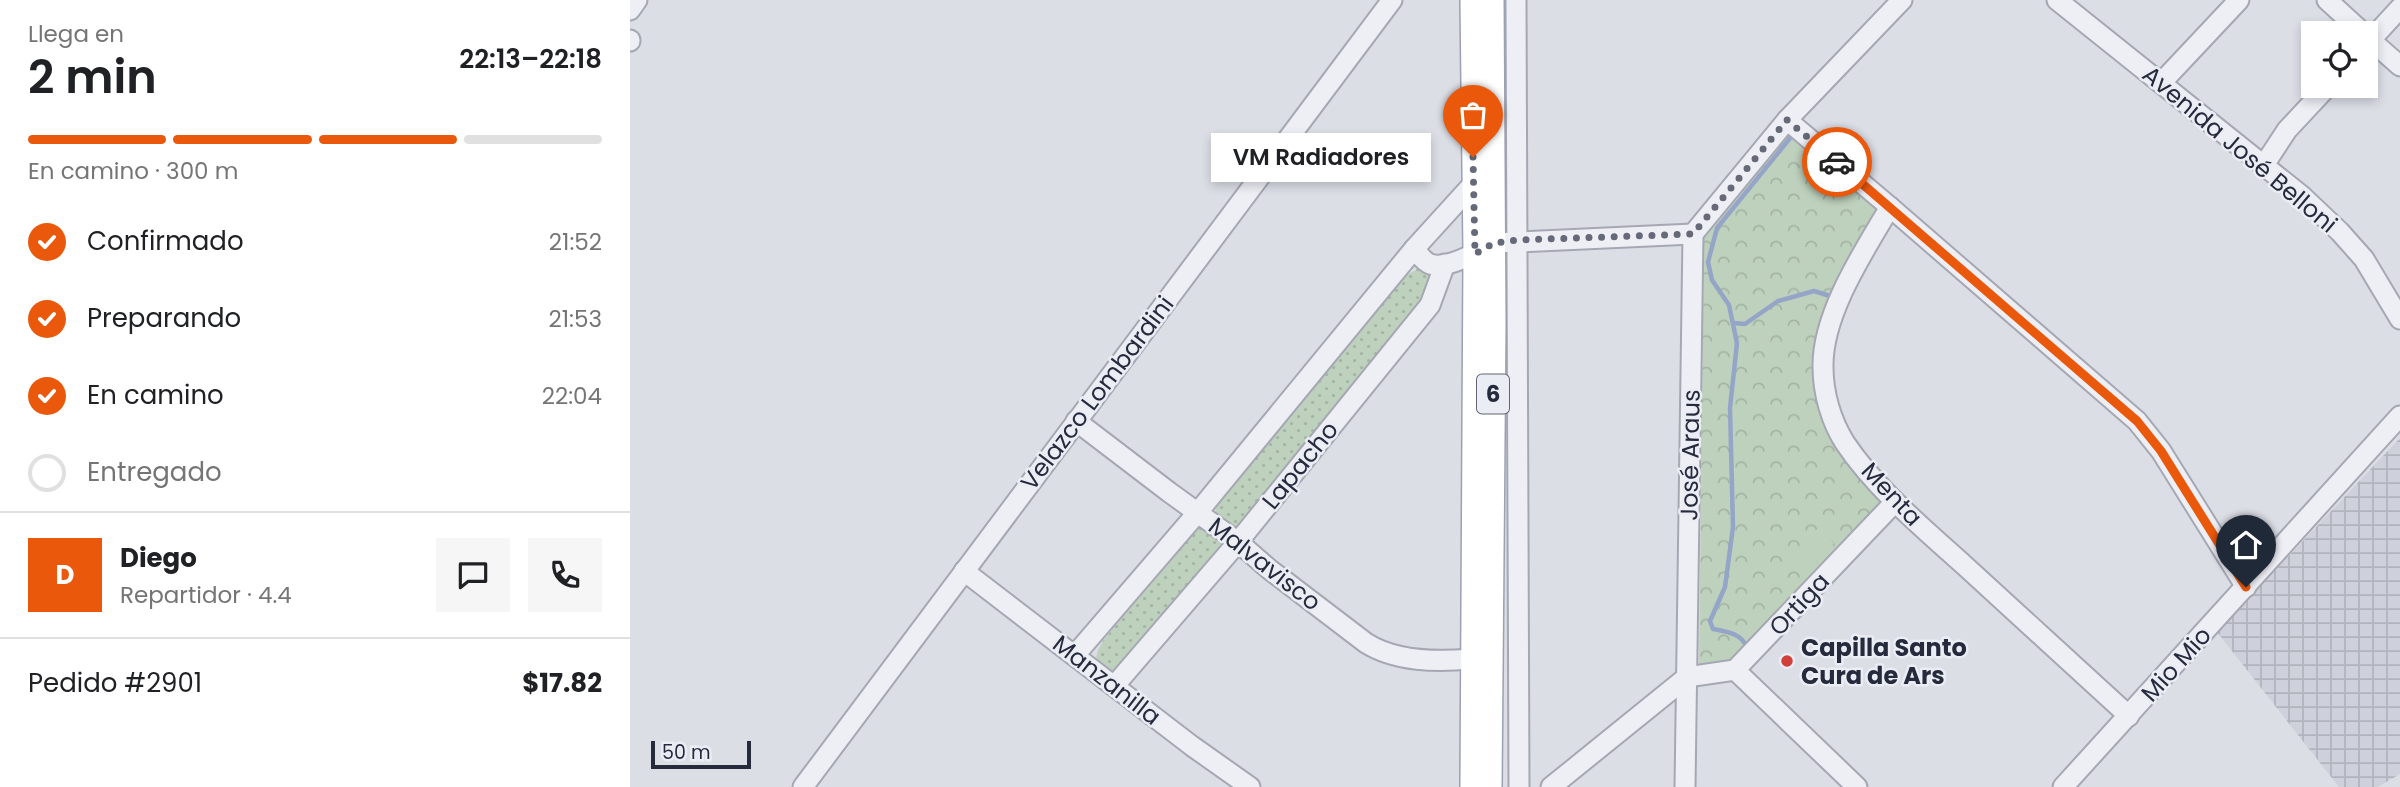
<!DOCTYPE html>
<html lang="es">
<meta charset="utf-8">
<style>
:root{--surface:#fff;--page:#f6f6f6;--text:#202124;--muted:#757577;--line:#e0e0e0;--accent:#ea580c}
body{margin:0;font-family:Poppins,sans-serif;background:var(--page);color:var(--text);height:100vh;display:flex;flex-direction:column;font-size:26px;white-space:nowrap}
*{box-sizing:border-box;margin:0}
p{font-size:23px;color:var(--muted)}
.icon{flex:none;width:38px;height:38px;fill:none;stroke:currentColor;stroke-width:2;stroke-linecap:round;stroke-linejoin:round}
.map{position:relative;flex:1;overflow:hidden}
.details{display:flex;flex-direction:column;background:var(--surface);width:630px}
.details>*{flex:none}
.buttons{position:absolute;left:1671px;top:21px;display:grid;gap:14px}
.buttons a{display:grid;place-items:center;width:77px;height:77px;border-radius:0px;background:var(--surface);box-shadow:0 4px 10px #0003;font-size:35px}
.scale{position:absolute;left:21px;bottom:18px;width:100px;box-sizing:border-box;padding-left:7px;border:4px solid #252a3d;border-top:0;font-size:19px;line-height:24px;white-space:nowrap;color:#252a3d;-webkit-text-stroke:5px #ebedf4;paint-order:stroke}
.pin{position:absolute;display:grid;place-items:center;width:60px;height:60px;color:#fff;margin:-72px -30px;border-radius:50% 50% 50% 0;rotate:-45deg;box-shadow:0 0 7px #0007}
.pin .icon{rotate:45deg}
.courier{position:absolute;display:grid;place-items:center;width:70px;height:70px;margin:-35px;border:5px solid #ea580c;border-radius:50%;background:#fff;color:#222;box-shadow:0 2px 9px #0007}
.bubble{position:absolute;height:49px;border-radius:0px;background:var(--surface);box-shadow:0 4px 10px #0003;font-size:23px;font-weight:600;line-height:49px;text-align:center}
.summary em{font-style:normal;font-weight:600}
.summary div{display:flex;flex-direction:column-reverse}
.summary{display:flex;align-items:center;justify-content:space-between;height:119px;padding:0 28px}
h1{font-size:46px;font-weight:600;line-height:52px}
.bar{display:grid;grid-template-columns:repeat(4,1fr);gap:10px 7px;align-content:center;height:84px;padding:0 28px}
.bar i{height:9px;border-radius:5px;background:var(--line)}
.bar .on{background:var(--accent)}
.bar p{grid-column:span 4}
.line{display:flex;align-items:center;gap:18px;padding:0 28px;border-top:2px solid var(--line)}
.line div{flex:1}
.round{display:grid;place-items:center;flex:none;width:74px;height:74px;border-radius:0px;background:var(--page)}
ol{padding:0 28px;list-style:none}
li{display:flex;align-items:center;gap:21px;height:77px}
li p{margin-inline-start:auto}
li .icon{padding:7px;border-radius:50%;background:var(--accent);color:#fff;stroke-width:4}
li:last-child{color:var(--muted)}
li i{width:38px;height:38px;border:4px solid var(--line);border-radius:50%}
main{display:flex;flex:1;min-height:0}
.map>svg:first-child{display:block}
</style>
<main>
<section class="details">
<div class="summary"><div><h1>2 min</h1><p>Llega en</p></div><em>22:13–22:18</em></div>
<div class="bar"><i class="on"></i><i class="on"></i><i class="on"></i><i></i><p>En camino · 300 m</p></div>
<ol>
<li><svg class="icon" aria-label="check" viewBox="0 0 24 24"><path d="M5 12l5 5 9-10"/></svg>Confirmado<p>21:52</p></li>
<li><svg class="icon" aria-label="check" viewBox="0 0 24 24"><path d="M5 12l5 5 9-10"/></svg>Preparando<p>21:53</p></li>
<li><svg class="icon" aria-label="check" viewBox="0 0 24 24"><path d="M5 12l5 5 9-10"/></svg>En camino<p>22:04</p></li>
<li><i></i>Entregado</li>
</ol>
<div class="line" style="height:126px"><b class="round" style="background:var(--accent);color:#fff">D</b><div><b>Diego</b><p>Repartidor · 4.4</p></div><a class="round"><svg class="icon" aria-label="chat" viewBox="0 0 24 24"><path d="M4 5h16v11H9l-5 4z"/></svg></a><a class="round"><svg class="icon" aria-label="phone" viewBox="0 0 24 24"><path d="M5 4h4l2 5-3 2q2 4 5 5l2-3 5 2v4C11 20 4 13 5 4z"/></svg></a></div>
<div class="line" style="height:91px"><div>Pedido #2901</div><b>$17.82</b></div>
</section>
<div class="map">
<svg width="1770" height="787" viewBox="0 0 1770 787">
<defs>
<pattern id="industrial-grid" width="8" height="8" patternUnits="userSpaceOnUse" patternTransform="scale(1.75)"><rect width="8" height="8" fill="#ced0db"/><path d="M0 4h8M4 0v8" fill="none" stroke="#b1b3bd"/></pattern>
<pattern id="grass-dots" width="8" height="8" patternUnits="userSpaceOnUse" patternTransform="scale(1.75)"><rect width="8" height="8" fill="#bed1bd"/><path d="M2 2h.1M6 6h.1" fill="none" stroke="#a3b4a3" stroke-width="1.8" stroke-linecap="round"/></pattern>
<pattern id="forest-crowns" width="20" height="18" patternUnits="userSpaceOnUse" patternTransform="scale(1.75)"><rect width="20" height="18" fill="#bed1bd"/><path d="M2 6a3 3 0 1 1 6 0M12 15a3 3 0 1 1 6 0" fill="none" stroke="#a3b4a3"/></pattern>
</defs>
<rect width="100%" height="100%" fill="#dcdee6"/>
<polygon fill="url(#industrial-grid)" points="1770,438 1770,774 1748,787 1709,787 1587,632"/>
<g fill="url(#grass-dots)">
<polygon points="789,268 800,271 803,278 798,299 607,531 586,517 585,503 775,276"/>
<path d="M570,525L596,543L488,677L467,664C465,655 468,649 473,641L566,527Z"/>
</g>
<polygon fill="url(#forest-crowns)" points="1159,132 1248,207 1208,275 1187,345 1187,390 1197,429 1221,464 1254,502 1102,660 1069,664 1074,238"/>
<polygon fill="#bed1bd" points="1188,528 1204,543 1174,575 1158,559"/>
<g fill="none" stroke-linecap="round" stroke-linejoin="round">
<g stroke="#95a5c8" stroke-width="4.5">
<polyline points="1103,323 1115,324 1148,301 1184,291 1203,297"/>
<path d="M1117,647C1110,633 1098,632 1083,629L1080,621L1095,587L1103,527L1100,408L1107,343L1099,305L1082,280L1078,262L1087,228L1165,132"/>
</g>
<defs>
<g id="minor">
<polyline points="886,0 889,787"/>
<polyline points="1427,0 1672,196 1710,232 1734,259 1770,319"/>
<polyline points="1697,0 1733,33"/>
<polyline points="0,10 7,0"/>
<polyline points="1736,36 1770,66"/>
<polyline points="0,40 0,41"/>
<polyline points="1736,45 1770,8"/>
<polyline points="1531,83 1609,0"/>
<polyline points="1157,120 1260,207 1507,421 1531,451 1616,587"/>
<polyline points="1634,165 1657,130 1698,86"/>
<path d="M1260,207C1234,251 1192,314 1193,367C1193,393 1201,421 1215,443C1245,488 1294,529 1334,565C1389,615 1444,666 1499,716"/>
<polyline points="1063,234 1157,120 1272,0"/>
<path d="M784,249C789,254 793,261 800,264C816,270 850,251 864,243L1063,234"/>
<path d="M446,421L539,492L608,542L639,569L736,643C766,662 807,662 841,659"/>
<polyline points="334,571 562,746 620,787"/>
<polyline points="445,655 568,512 784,249 844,183"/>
<polyline points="1105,670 1227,787"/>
<polyline points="1057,677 1105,670 1265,502"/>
<polyline points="485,685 608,542 800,305 815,264"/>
<polyline points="173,787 762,0"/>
<polyline points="921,787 1057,677"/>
<polyline points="1055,787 1063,234"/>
<polyline points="1433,787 1770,416"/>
</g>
<g id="major">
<polyline points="842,0 845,254 842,787"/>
<polyline points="860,787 864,323 862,0"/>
</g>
</defs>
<use href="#minor" stroke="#a5a8b3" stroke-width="23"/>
<use href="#major" stroke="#9ba0b2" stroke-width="26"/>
<use href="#minor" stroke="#eeeff5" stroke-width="19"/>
<use href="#major" stroke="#fff" stroke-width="23"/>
</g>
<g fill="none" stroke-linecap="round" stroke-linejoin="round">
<polyline stroke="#656978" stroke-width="7" stroke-dasharray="0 12.6" points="843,157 845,254 864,243 888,240 1063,234 1157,120 1207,162"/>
<polyline stroke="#ea580c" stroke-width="9" points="1207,162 1507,421 1531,451 1616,587"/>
</g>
<circle fill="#d1403b" stroke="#ebedf4" stroke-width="2.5" cx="1157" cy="661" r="7"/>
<g text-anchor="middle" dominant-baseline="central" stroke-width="5" stroke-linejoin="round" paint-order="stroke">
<rect fill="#ebedf4" stroke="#606474" stroke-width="2" x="847" y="374.5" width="32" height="39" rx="5"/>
<g font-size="23" font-weight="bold" fill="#252a3d">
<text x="863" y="394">6</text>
</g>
<g font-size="24" fill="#252a3d" stroke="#ebedf4">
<text transform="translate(1610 149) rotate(40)">Avenida José Belloni</text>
<text transform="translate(467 393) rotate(-53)">Velazco Lombardini</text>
<text transform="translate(1060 455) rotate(-89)">José Araus</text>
<text transform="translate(670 465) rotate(-51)">Lapacho</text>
<text transform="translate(1262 494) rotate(47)">Menta</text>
<text transform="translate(635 564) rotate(38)">Malvavisco</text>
<text transform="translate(1169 604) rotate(-47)">Ortiga</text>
<text transform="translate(1546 664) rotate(-48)">Mio Mio</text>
<text transform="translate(477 680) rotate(38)">Manzanilla</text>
</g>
<g font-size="24" font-weight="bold" fill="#252a3d" stroke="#ebedf4" text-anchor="start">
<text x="1171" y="647">Capilla Santo<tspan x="1171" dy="28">Cura de Ars</tspan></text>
</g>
</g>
</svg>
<div class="buttons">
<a><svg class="icon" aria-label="locate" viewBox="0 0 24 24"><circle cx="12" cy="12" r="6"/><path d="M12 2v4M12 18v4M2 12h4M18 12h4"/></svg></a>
</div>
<div class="scale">50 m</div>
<div class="pin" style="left:843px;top:157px;background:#ea580c"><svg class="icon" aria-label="bag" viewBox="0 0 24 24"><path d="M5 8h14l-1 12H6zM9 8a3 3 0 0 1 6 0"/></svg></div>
<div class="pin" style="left:1616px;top:587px;background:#1f2937"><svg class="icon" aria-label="home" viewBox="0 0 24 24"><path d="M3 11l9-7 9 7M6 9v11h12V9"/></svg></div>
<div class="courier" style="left:1207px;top:162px"><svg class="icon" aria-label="car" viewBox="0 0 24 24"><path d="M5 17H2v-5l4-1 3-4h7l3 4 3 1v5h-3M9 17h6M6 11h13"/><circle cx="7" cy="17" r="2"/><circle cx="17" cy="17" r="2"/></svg></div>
<div class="bubble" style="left:581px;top:133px;width:220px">VM Radiadores</div>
</div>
</main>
